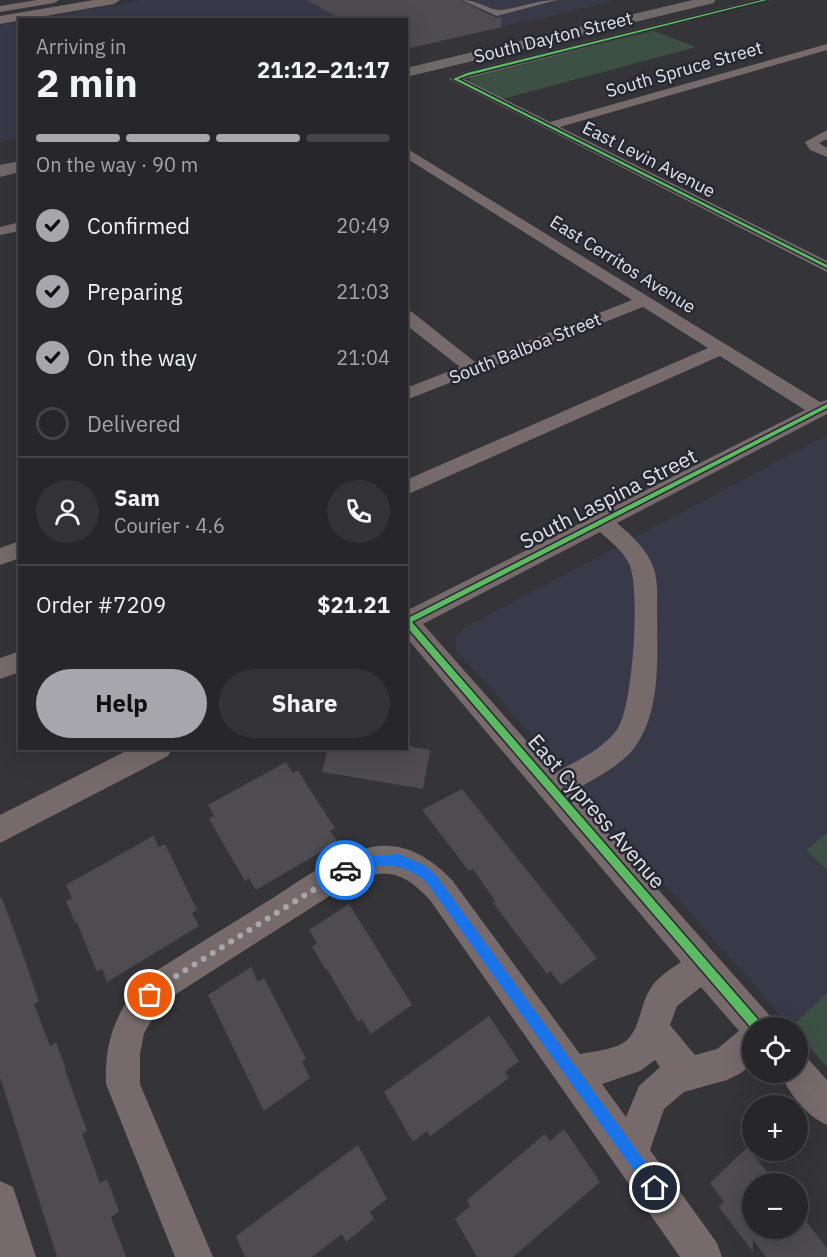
<!DOCTYPE html>
<meta charset="utf-8">
<style>
:root{--surface:#27272b;--page:#333337;--text:#f1f3f6;--muted:#a4a5a9;--line:#434447;--accent:#a6a6ac}
body{margin:0;font-family:"IBM Plex Sans",sans-serif;background:var(--page);color:var(--text);height:100vh;display:flex;flex-direction:column;font-size:22px;white-space:nowrap}
*{box-sizing:border-box;margin:0}
p{font-size:20px;color:var(--muted)}
.icon{flex:none;width:33px;height:33px;fill:none;stroke:currentColor;stroke-width:2;stroke-linecap:round;stroke-linejoin:round}
.map{position:relative;flex:1;overflow:hidden}
.details{position:absolute;left:18px;top:18px;width:390px;height:732px;display:flex;flex-direction:column;background:var(--surface);border-radius:0px;box-shadow:0 6px 24px #0002,0 0 0 2px var(--line)}
.details>*{flex:none}
.controls{position:absolute;left:742px;top:1017px;display:grid;gap:12px}
.controls a{display:grid;place-items:center;width:66px;height:66px;border-radius:50%;background:var(--surface);box-shadow:0 6px 24px #0002,0 0 0 2px var(--line);font-size:30px}
.pin{position:absolute;display:grid;place-items:center;width:51px;height:51px;color:#fff;margin:-26px;border:3px solid #fff;border-radius:50%;box-shadow:0 2px 6px #0007}
.courier{position:absolute;display:grid;place-items:center;width:60px;height:60px;margin:-30px;border:4px solid #1a73e8;border-radius:50%;background:#fff;color:#222;box-shadow:0 2px 8px #0007}
.head em{font-style:normal;font-weight:700}
.head div{display:flex;flex-direction:column-reverse}
.head{display:flex;align-items:center;justify-content:space-between;height:102px;padding:0 18px}
h1{font-size:39px;font-weight:700;line-height:45px}
.bar{display:grid;grid-template-columns:repeat(4,1fr);gap:9px 6px;align-content:center;height:72px;padding:0 18px}
.bar i{height:8px;border-radius:4px;background:var(--line)}
.bar .current{background:var(--accent)}
.bar p{grid-column:span 4}
.line{display:flex;align-items:center;gap:15px;padding:0 18px;border-top:2px solid var(--line)}
.line div{flex:1}
.round{display:grid;place-items:center;flex:none;width:63px;height:63px;border-radius:32px;background:var(--page)}
ol{padding:0 18px;list-style:none}
li{display:flex;align-items:center;gap:18px;height:66px}
li p{margin-inline-start:auto}
li .icon{padding:6px;border-radius:50%;background:var(--accent);color:#111;stroke-width:4}
li:last-child{color:var(--muted)}
li i{width:33px;height:33px;border:3px solid var(--line);border-radius:50%}
.cta{display:flex;gap:12px;margin-top:auto;padding:12px 18px}
.cta a{flex:1;height:69px;border-radius:36px;background:var(--accent);color:#111;font-size:24px;font-weight:700;line-height:69px;text-align:center}
.cta a+a{background:var(--page);color:var(--text)}
.map>svg:first-child{display:block}
</style>
<div class="map">
<svg width="827" height="1257" viewBox="0 0 827 1257">
<rect width="100%" height="100%" fill="#343439"/>
<g fill="#393a49">
<polygon points="142,0 612,0 615,1 407,49 406,20 33,20"/>
<polygon points="19,22 19,138 0,142 0,25"/>
<polygon points="827,435 827,833 806,850 827,870 827,993 791,1027 456,650 455,639 466,627"/>
</g>
<g fill="#3c5043">
<polygon points="654,31 696,47 502,99 468,81 472,76"/>
<polygon points="827,833 827,870 806,850"/>
<polygon points="827,993 827,1067 798,1035 798,1028 791,1027"/>
</g>
<g fill="#4e4c50">
<polygon points="306,0 460,0 496,18 501,17 502,27 406,49 406,20 344,20"/>
<polygon points="406,746 430,750 423,789 322,772 328,748 406,748"/>
<polygon points="286,762 293,773 298,770 309,788 335,828 330,831 338,842 256,890 249,878 245,881 209,819 214,816 208,805"/>
<polygon points="462,789 597,958 561,985 550,971 547,974 493,903 495,901 473,869 469,871 422,810"/>
<polygon points="153,836 159,847 165,844 197,910 192,913 199,926 107,982 102,968 97,972 77,922 75,923 66,901 72,898 66,885"/>
<polygon points="0,898 2,898 21,949 39,1002 34,1004 50,1046 56,1042 66,1069 65,1070 87,1131 82,1134 100,1183 107,1179 119,1211 111,1217 126,1257 57,1257 0,1077"/>
<polygon points="349,904 412,1005 371,1034 362,1019 358,1022 327,969 326,970 312,947 317,943 309,930"/>
<polygon points="251,967 258,982 264,978 277,1003 306,1059 302,1062 310,1078 264,1111 208,995"/>
<polygon points="489,1016 519,1061 505,1072 509,1078 430,1136 427,1131 413,1142 384,1092"/>
<polygon points="564,1129 600,1182 513,1257 477,1257 455,1219 470,1206 467,1200 545,1134 550,1141"/>
<polygon points="358,1145 387,1199 370,1212 374,1219 346,1242 342,1234 312,1257 245,1257 236,1236"/>
<polygon points="748,1147 776,1184 753,1184 753,1228 798,1228 798,1211 827,1248 827,1257 766,1257 753,1240 753,1252 719,1207 724,1202 710,1183"/>
</g>
<g fill="none" stroke-linecap="round" stroke-linejoin="round">
<g fill="#766a6a" fill-rule="evenodd">
<polygon points="37,0 59,0 54,3 0,12 0,6"/>
<path d="M462,0C478,0 489,10 499,10C517,9 536,0 557,0L497,16Z"/>
<polygon points="755,0 771,0 464,79 550,122 827,44 827,50 560,127 827,261 827,272 449,79 464,72"/>
<polygon points="827,130 827,139 819,143 827,148 827,157 810,150 805,142"/>
<path d="M406,148L820,402L827,400V414L617,523C632,536 647,549 654,569C658,581 657,596 657,609C657,653 662,710 635,747C620,767 593,779 572,792L770,1016L774,1028H753V1063L741,1073L727,1080L684,1092L664,1109L650,1150L717,1243L722,1257H680L430,900C402,870 384,866 347,885L173,996L153,1018L144,1033L140,1054V1084L213,1257H175L106,1084C104,1039 118,1004 151,974C190,949 229,925 268,901C302,880 339,850 379,846C408,843 433,860 452,880L580,1054C595,1051 614,1050 626,1041C640,1029 640,1006 649,991C656,978 669,970 681,962L406,637V611L805,410L720,356L406,495V480L708,348L643,307L406,400V388L460,367L406,325V311L412,312L475,362L632,300L406,158ZM600,532C611,542 624,551 630,566C640,591 633,705 618,728C604,749 576,761 555,773L423,624ZM701,987L739,1031L717,1049L695,1055L670,1025L677,1006ZM655,1060L660,1067L639,1086L626,1117L602,1084L640,1071Z"/>
<polygon points="20,222 20,231 0,235 0,227"/>
<polygon points="20,541 20,558 0,565 0,548"/>
<polygon points="20,651 20,672 0,679 0,658"/>
<polygon points="132,748 172,748 168,756 0,843 0,815"/>
<path d="M798,1055L809,1060L827,1080V1125C807,1116 788,1093 780,1072H798Z"/>
<polygon points="0,1181 13,1187 36,1257 0,1257"/>
</g>
<polygon fill="#776b6b" fill-rule="evenodd" points="94,0 120,0 114,4 0,24 0,16"/>
<g fill="#70696a" fill-rule="evenodd">
<polygon points="693,0 715,0 714,3 406,77 406,68"/>
<polygon points="20,161 20,172 0,177 0,165"/>
</g>
<defs>
<g id="cycleway">
<polygon points="762,0 767,0 469,75 458,79 827,265 827,268 453,79 467,73"/>
<polygon points="827,404 827,408 412,622 762,1024 763,1028 753,1028 753,1030 406,626 406,617 408,618"/>
</g>
</defs>
<use href="#cycleway" stroke="#272831" stroke-width="3"/>
<use href="#cycleway" fill="#5cba63" fill-rule="evenodd"/>
</g>
<path fill="#1a73e8" d="M398,854L424,865L436,875L660,1182L662,1188L660,1193L655,1195L650,1193L427,883C400,859 376,863 345,876L339,870L341,866L362,857Z"/>
<g fill="none" stroke-linecap="round" stroke-linejoin="round">
<polyline stroke="#a6a6ac" stroke-width="6" stroke-dasharray="0 10.8" points="150,995 162,985 345,870"/>
</g>
<g text-anchor="middle" dominant-baseline="central" stroke-width="5" stroke-linejoin="round" paint-order="stroke">
<g font-size="18" fill="#e3e4ea" stroke="#272831">
<text transform="translate(553 37) rotate(-14)">South Dayton Street</text>
<text transform="translate(684 69) rotate(-16)">South Spruce Street</text>
<text transform="translate(649 159) rotate(27)">East Levin Avenue</text>
<text transform="translate(623 264) rotate(32)">East Cerritos Avenue</text>
<text transform="translate(525 348) rotate(-22)">South Balboa Street</text>
</g>
<g font-size="21" fill="#e3e4ea" stroke="#272831">
<text transform="translate(608 498) rotate(-27)">South Laspina Street</text>
<text transform="translate(597 811) rotate(49)">East Cypress Avenue</text>
</g>
</g>
</svg>
<div class="controls">
<a><svg class="icon" aria-label="locate" viewBox="0 0 24 24"><circle cx="12" cy="12" r="6"/><path d="M12 2v4M12 18v4M2 12h4M18 12h4"/></svg></a>
<a>+</a>
<a>−</a>
</div>
<div class="pin" style="left:150px;top:995px;background:#ea580c"><svg class="icon" aria-label="bag" viewBox="0 0 24 24"><path d="M5 8h14l-1 12H6zM9 8a3 3 0 0 1 6 0"/></svg></div>
<div class="pin" style="left:655px;top:1188px;background:#1f2937"><svg class="icon" aria-label="home" viewBox="0 0 24 24"><path d="M3 11l9-7 9 7M6 9v11h12V9"/></svg></div>
<div class="courier" style="left:345px;top:870px"><svg class="icon" aria-label="car" viewBox="0 0 24 24"><path d="M5 17H2v-5l4-1 3-4h7l3 4 3 1v5h-3M9 17h6M6 11h13"/><circle cx="7" cy="17" r="2"/><circle cx="17" cy="17" r="2"/></svg></div>
<section class="details">
<div class="head"><div><h1>2 min</h1><p>Arriving in</p></div><em>21:12–21:17</em></div>
<div class="bar"><i class="current"></i><i class="current"></i><i class="current"></i><i></i><p>On the way · 90 m</p></div>
<ol>
<li><svg class="icon" aria-label="check" viewBox="0 0 24 24"><path d="M5 12l5 5 9-10"/></svg>Confirmed<p>20:49</p></li>
<li><svg class="icon" aria-label="check" viewBox="0 0 24 24"><path d="M5 12l5 5 9-10"/></svg>Preparing<p>21:03</p></li>
<li><svg class="icon" aria-label="check" viewBox="0 0 24 24"><path d="M5 12l5 5 9-10"/></svg>On the way<p>21:04</p></li>
<li><i></i>Delivered</li>
</ol>
<div class="line" style="height:108px"><a class="round"><svg class="icon" aria-label="person" viewBox="0 0 24 24"><circle cx="12" cy="8" r="4"/><path d="M4 21q1-7 8-7t8 7"/></svg></a><div><b>Sam</b><p>Courier · 4.6</p></div><a class="round"><svg class="icon" aria-label="phone" viewBox="0 0 24 24"><path d="M5 4h4l2 5-3 2q2 4 5 5l2-3 5 2v4C11 20 4 13 5 4z"/></svg></a></div>
<div class="line" style="height:78px"><div>Order #7209</div><b>$21.21</b></div>
<div class="cta"><a>Help</a><a>Share</a></div>
</section>
</div>
